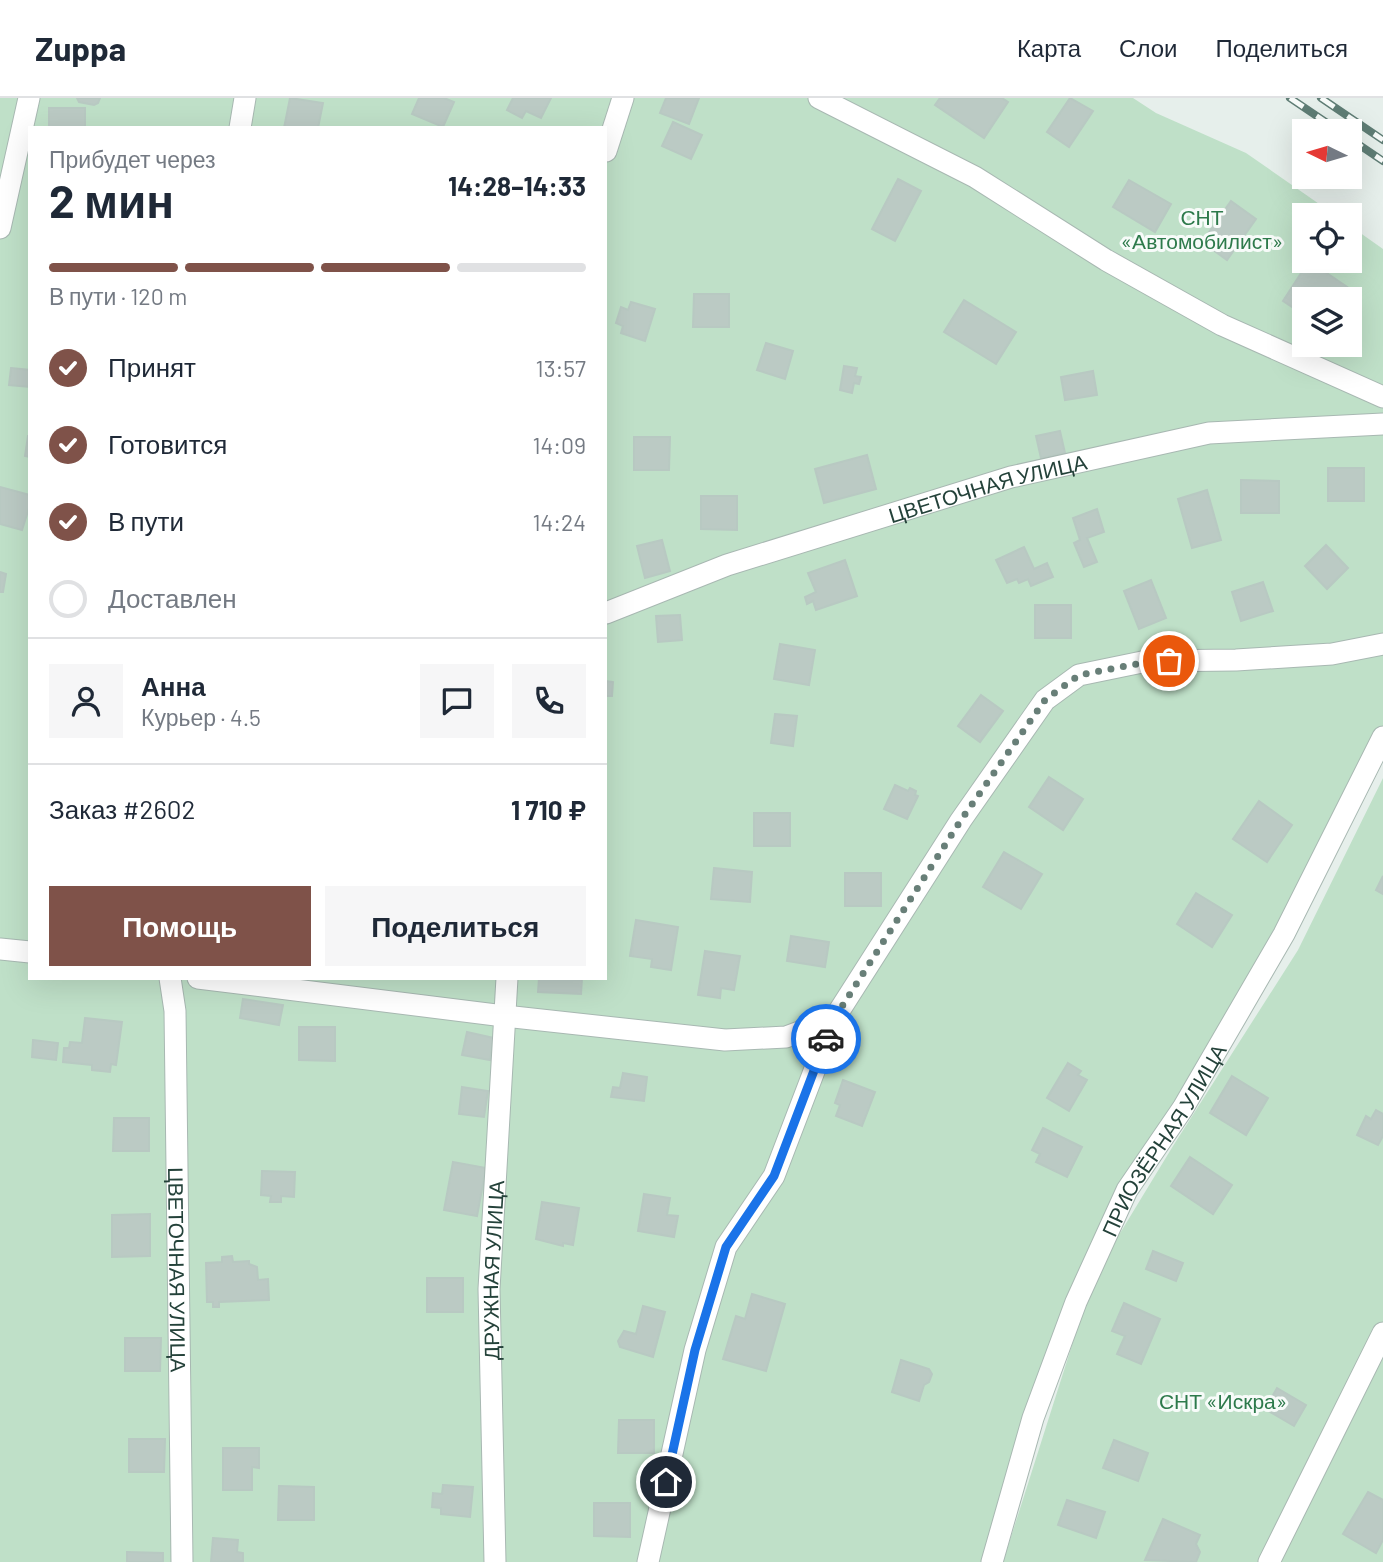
<!DOCTYPE html>
<html lang="ru">
<meta charset="utf-8">
<style>
:root{--surface:#fff;--page:#f6f6f7;--text:#1f2937;--muted:#747a83;--line:#e0e1e3;--accent:#7f5249}
body{margin:0;font-family:Barlow,sans-serif;background:var(--page);color:var(--text);height:100vh;display:flex;flex-direction:column;font-size:26px;white-space:nowrap}
*{box-sizing:border-box;margin:0}
p{font-size:23px;color:var(--muted)}
.icon{flex:none;width:38px;height:38px;fill:none;stroke:currentColor;stroke-width:2;stroke-linecap:round;stroke-linejoin:round}
.map{position:relative;flex:1;overflow:hidden}
.side{position:absolute;left:28px;top:28px;width:579px;height:854px;display:flex;flex-direction:column;background:var(--surface);border-radius:0px;box-shadow:0 7px 28px #0002}
.side>*{flex:none}
.needle{width:46px;rotate:275deg}
.controls{position:absolute;left:1292px;top:21px;display:grid;gap:14px}
.controls a{display:grid;place-items:center;width:70px;height:70px;border-radius:0px;background:var(--surface);box-shadow:0 7px 28px #0002;font-size:35px}
.pin{position:absolute;display:grid;place-items:center;width:60px;height:60px;color:#fff;margin:-30px;border:4px solid #fff;border-radius:50%;box-shadow:0 2px 7px #0007}
.courier{position:absolute;display:grid;place-items:center;width:70px;height:70px;margin:-35px;border:5px solid #1a73e8;border-radius:50%;background:#fff;color:#222;box-shadow:0 2px 9px #0007}
.head em{font-style:normal;font-weight:700}
.head div{display:flex;flex-direction:column-reverse}
.head{display:flex;align-items:center;justify-content:space-between;height:119px;padding:0 21px}
h1{font-size:46px;font-weight:700;line-height:52px}
.bar{display:grid;grid-template-columns:repeat(4,1fr);gap:10px 7px;align-content:center;height:84px;padding:0 21px}
.bar i{height:9px;border-radius:5px;background:var(--line)}
.bar .selected{background:var(--accent)}
.bar p{grid-column:span 4}
.line{display:flex;align-items:center;gap:18px;padding:0 21px;border-top:2px solid var(--line)}
.line div{flex:1}
.round{display:grid;place-items:center;flex:none;width:74px;height:74px;border-radius:0px;background:var(--page)}
ol{padding:0 21px;list-style:none}
li{display:flex;align-items:center;gap:21px;height:77px}
li p{margin-inline-start:auto}
li .icon{padding:7px;border-radius:50%;background:var(--accent);color:#fff;stroke-width:4}
li:last-child{color:var(--muted)}
li i{width:38px;height:38px;border:4px solid var(--line);border-radius:50%}
.primary-button{display:flex;gap:14px;margin-top:auto;padding:14px 21px}
.primary-button a{flex:1;height:80px;border-radius:0px;background:var(--accent);color:#fff;font-size:28px;font-weight:700;line-height:80px;text-align:center}
.primary-button a+a{background:var(--page);color:var(--text)}
header{display:flex;align-items:center;gap:42px;box-sizing:border-box;height:98px;padding:0 35px;background:var(--surface);border-bottom:2px solid var(--line)}
header strong{font-size:33px}
nav{display:flex;gap:38px;margin-inline-start:auto;font-size:24px}
.map>svg:first-child{display:block}
</style>
<header>
<strong>Zuppa</strong>
<nav><a>Карта</a><a>Слои</a><a>Поделиться</a></nav>
</header>
<div class="map">
<svg width="1383" height="1464" viewBox="0 0 1383 1464">
<rect width="100%" height="100%" fill="#e6efeb"/>
<g fill="#bfe0c8" fill-rule="evenodd">
<path d="M0,0H1133L1156,15L1246,55L1335,117H1304V163H1349V127L1383,151V639L1076,1204L992,1464H0ZM30,30H606V880H30ZM1304,201H1349V247H1304Z"/>
<polygon points="1383,680 1383,1464 1003,1464 1094,1178 1173,1048 1298,852"/>
</g>
<g fill="#bbcac4" stroke="#b8c9c2" stroke-width="2">
<polygon points="77,0 100,0 98,5 94,7 79,4"/>
<polygon points="290,0 323,5 318,30 284,30"/>
<polygon points="419,0 444,0 454,4 443,29 412,16"/>
<polygon points="513,0 551,0 541,20 526,13 522,20 507,12"/>
<polygon points="666,0 699,0 689,26 660,15"/>
<polygon points="940,0 1002,0 1008,4 984,40 935,7"/>
<polygon points="1070,0 1093,13 1069,49 1047,34"/>
<rect x="49" y="10" width="36" height="20"/>
<polygon points="673,24 702,37 691,61 662,48"/>
<polygon points="898,81 921,93 895,143 872,131"/>
<polygon points="1129,82 1171,106 1155,134 1113,109"/>
<polygon points="1231,103 1256,121 1227,162 1202,144"/>
<polygon points="1309,163 1356,195 1349,204 1349,201 1304,201 1304,217 1283,203"/>
<polygon points="694,196 729,196 729,229 693,229"/>
<polygon points="964,202 1016,234 996,266 944,234"/>
<polygon points="631,204 655,211 645,243 621,235 623,228 616,225 621,209 628,212"/>
<polygon points="766,245 793,253 785,281 757,272"/>
<polygon points="844,268 857,270 855,278 861,279 859,286 854,285 852,295 840,292"/>
<polygon points="11,270 30,272 30,289 9,287"/>
<polygon points="1093,273 1097,297 1065,302 1061,279"/>
<polygon points="1060,333 1065,355 1041,360 1036,338"/>
<polygon points="28,338 30,338 30,359 25,358"/>
<polygon points="634,339 670,339 669,372 634,372"/>
<polygon points="867,357 876,391 824,405 815,371"/>
<rect x="1328" y="370" width="36" height="33"/>
<polygon points="1241,382 1279,383 1279,415 1241,415"/>
<polygon points="0,389 30,397 30,407 22,432 0,426"/>
<polygon points="1207,392 1221,442 1192,450 1178,401"/>
<polygon points="701,398 737,398 737,432 701,431"/>
<polygon points="1097,411 1104,434 1087,440 1097,464 1084,469 1074,445 1080,442 1073,420"/>
<polygon points="662,442 670,473 645,480 637,448"/>
<polygon points="1326,447 1348,470 1327,491 1305,468"/>
<polygon points="1024,449 1034,471 1047,465 1053,479 1031,488 1028,481 1019,485 1017,481 1007,485 996,462"/>
<polygon points="845,462 857,498 816,512 813,503 807,506 805,499 816,494 808,475"/>
<polygon points="0,474 6,476 3,494 0,494"/>
<polygon points="1151,482 1166,520 1139,531 1124,493"/>
<polygon points="1263,484 1273,513 1241,523 1232,494"/>
<rect x="1035" y="507" width="36" height="33"/>
<polygon points="680,517 682,542 658,544 656,518"/>
<polygon points="780,546 815,552 809,587 774,581"/>
<polygon points="606,583 613,584 612,598 606,598"/>
<polygon points="981,597 1003,613 980,644 958,628"/>
<polygon points="775,616 797,618 793,648 771,645"/>
<polygon points="1049,679 1083,701 1063,732 1029,709"/>
<polygon points="895,687 908,693 910,690 916,693 915,697 918,698 907,721 884,711"/>
<polygon points="1259,703 1292,727 1267,764 1233,741"/>
<rect x="754" y="715" width="36" height="33"/>
<polygon points="1004,754 1042,776 1021,811 983,789"/>
<polygon points="714,770 752,774 750,804 711,801"/>
<rect x="845" y="775" width="36" height="33"/>
<polygon points="1383,778 1383,796 1376,792"/>
<polygon points="1196,795 1232,817 1212,849 1177,826"/>
<polygon points="636,822 678,829 671,872 651,869 652,861 630,858"/>
<polygon points="791,838 829,844 825,869 787,863"/>
<polygon points="705,853 740,858 734,892 721,890 720,900 698,897"/>
<polygon points="539,880 582,880 581,896 538,894"/>
<polygon points="243,901 283,907 279,927 240,920"/>
<polygon points="85,920 122,924 116,967 111,966 110,974 92,972 92,967 63,964 64,950 69,950 70,944 82,945"/>
<polygon points="299,929 335,929 335,963 299,962"/>
<polygon points="467,934 494,940 490,962 462,957"/>
<polygon points="33,942 58,945 56,962 32,959"/>
<polygon points="1068,965 1081,973 1078,977 1087,982 1069,1013 1047,1000"/>
<polygon points="623,975 647,979 644,1003 611,999 613,989 620,990"/>
<polygon points="1232,978 1268,1000 1246,1037 1210,1015"/>
<polygon points="843,982 875,994 862,1028 836,1018 840,1007 835,1005"/>
<polygon points="462,989 488,993 484,1019 459,1016"/>
<polygon points="1376,1012 1383,1016 1383,1038 1378,1047 1357,1037 1366,1018 1371,1021"/>
<polygon points="114,1020 149,1020 149,1053 113,1053"/>
<polygon points="1043,1030 1082,1049 1067,1079 1036,1064 1040,1056 1032,1052"/>
<polygon points="1190,1059 1232,1087 1213,1116 1171,1088"/>
<polygon points="453,1064 486,1070 477,1118 444,1112"/>
<polygon points="262,1073 295,1074 294,1099 281,1098 281,1104 270,1104 271,1098 261,1097"/>
<polygon points="644,1096 670,1100 667,1117 678,1118 674,1139 638,1133"/>
<polygon points="542,1104 579,1110 573,1147 563,1145 563,1148 536,1141"/>
<polygon points="150,1116 150,1158 112,1159 112,1117"/>
<polygon points="1153,1153 1183,1165 1176,1183 1146,1171"/>
<polygon points="232,1158 233,1164 249,1163 249,1166 257,1169 258,1182 268,1181 269,1202 219,1204 219,1209 213,1209 213,1204 207,1204 206,1165 222,1164 222,1159"/>
<rect x="427" y="1180" width="36" height="34"/>
<polygon points="752,1196 785,1206 766,1273 723,1261 736,1218 745,1221"/>
<polygon points="1124,1205 1160,1221 1141,1266 1117,1256 1125,1238 1112,1233"/>
<polygon points="643,1208 665,1214 653,1259 620,1249 618,1243 624,1233 636,1236"/>
<polygon points="125,1240 161,1240 160,1273 125,1273"/>
<polygon points="901,1262 929,1271 932,1276 929,1284 924,1287 919,1303 892,1294"/>
<polygon points="1277,1290 1306,1307 1294,1328 1265,1311"/>
<polygon points="619,1322 654,1322 654,1355 618,1355"/>
<polygon points="129,1341 165,1341 164,1374 129,1374"/>
<polygon points="1114,1342 1148,1355 1138,1383 1103,1370"/>
<polygon points="223,1350 259,1350 259,1370 252,1369 252,1392 223,1392"/>
<polygon points="443,1387 473,1389 470,1419 441,1416 441,1410 432,1409 433,1395 442,1396"/>
<polygon points="279,1388 314,1389 314,1422 278,1422"/>
<polygon points="1368,1394 1383,1402 1383,1442 1376,1455 1343,1436"/>
<polygon points="1067,1402 1105,1414 1096,1440 1058,1427"/>
<polygon points="594,1405 630,1405 630,1439 594,1438"/>
<polygon points="1163,1421 1200,1437 1196,1446 1200,1454 1196,1464 1145,1462"/>
<polygon points="213,1440 238,1442 237,1454 243,1455 243,1463 211,1464"/>
<polygon points="127,1454 163,1455 163,1464 127,1464"/>
</g>
<g fill="none" stroke-linecap="round" stroke-linejoin="round">
<defs>
<g id="street">
<polyline points="819,0 975,79 1106,162 1222,227 1383,299"/>
<polyline points="240,30 245,0"/>
<polyline points="606,53 623,0"/>
<polyline points="0,130 29,0"/>
<path id="s1" d="M606,515L727,467L1011,379L1209,335L1383,326"/>
<polyline points="0,851 30,854"/>
<path id="s2" d="M170,880L175,913L182,1464"/>
<polyline points="198,880 504,918 725,942 786,939 834,921"/>
<path id="s3" d="M495,1464L489,1191L507,880"/>
<polyline points="648,1464 695,1252 726,1149 774,1078 834,921 961,722 1045,602 1079,577 1147,563 1236,562 1332,556 1383,546"/>
<path id="s4" d="M992,1464L1033,1320L1076,1204L1127,1092L1183,1010L1284,836L1383,639"/>
<polyline points="1269,1464 1383,1235"/>
</g>
</defs>
<use href="#street" stroke="#a8b8b2" stroke-width="23"/>
<use href="#street" stroke="#fff" stroke-width="21"/>
<defs>
<g id="rail">
<polyline points="1290,0 1339,33"/>
<polyline points="1321,0 1383,42"/>
<polyline points="1349,40 1383,63"/>
</g>
</defs>
<use href="#rail" stroke="#5f7d75" stroke-width="8"/>
<use href="#rail" stroke="#f7fbf9" stroke-width="5" stroke-dasharray="16" stroke-linecap="butt"/>
</g>
<g fill="none" stroke-linecap="round" stroke-linejoin="round">
<polyline stroke="#687f78" stroke-width="7" stroke-dasharray="0 12.6" points="826,941 834,921 961,722 1045,602 1079,577 1147,564 1169,563"/>
<polyline stroke="#1a73e8" stroke-width="9" points="666,1384 695,1252 726,1149 774,1078 826,941"/>
</g>
<g text-anchor="middle" dominant-baseline="central" stroke-width="6" stroke-linejoin="round" paint-order="stroke">
<g font-size="21" fill="#2d7a4b" stroke="#f7fbf9">
<text x="1202" y="118">СНТ<tspan x="1202" dy="24">«Автомобилист»</tspan></text>
<text x="1223" y="1302">СНТ «Искра»</text>
</g>
<g font-size="21" fill="#24423a" stroke="#f7fbf9">
<text stroke="none"><textPath href="#s1" startOffset="402">ЦВЕТОЧНАЯ УЛИЦА</textPath></text>
<text stroke="none"><textPath href="#s4" startOffset="458">ПРИОЗЁРНАЯ УЛИЦА</textPath></text>
<text stroke="none"><textPath href="#s2" startOffset="292">ЦВЕТОЧНАЯ УЛИЦА</textPath></text>
<text stroke="none"><textPath href="#s3" startOffset="292">ДРУЖНАЯ УЛИЦА</textPath></text>
</g>
</g>
</svg>
<div class="controls">
<a><svg class="needle" viewBox="-14 -14 28 28"><path d="M0-13l5 13h-10z" fill="#e53935"/><path d="M0 13l5-13h-10z" fill="#747a83"/></svg></a>
<a><svg class="icon" aria-label="locate" viewBox="0 0 24 24"><circle cx="12" cy="12" r="6"/><path d="M12 2v4M12 18v4M2 12h4M18 12h4"/></svg></a>
<a><svg class="icon" aria-label="layers" viewBox="0 0 24 24"><path d="M12 4l9 5-9 5-9-5zM3 14l9 5 9-5"/></svg></a>
</div>
<div class="pin" style="left:1169px;top:563px;background:#ea580c"><svg class="icon" aria-label="bag" viewBox="0 0 24 24"><path d="M5 8h14l-1 12H6zM9 8a3 3 0 0 1 6 0"/></svg></div>
<div class="pin" style="left:666px;top:1384px;background:#1f2937"><svg class="icon" aria-label="home" viewBox="0 0 24 24"><path d="M3 11l9-7 9 7M6 9v11h12V9"/></svg></div>
<div class="courier" style="left:826px;top:941px"><svg class="icon" aria-label="car" viewBox="0 0 24 24"><path d="M5 17H2v-5l4-1 3-4h7l3 4 3 1v5h-3M9 17h6M6 11h13"/><circle cx="7" cy="17" r="2"/><circle cx="17" cy="17" r="2"/></svg></div>
<section class="side">
<div class="head"><div><h1>2 мин</h1><p>Прибудет через</p></div><em>14:28–14:33</em></div>
<div class="bar"><i class="selected"></i><i class="selected"></i><i class="selected"></i><i></i><p>В пути · 120 m</p></div>
<ol>
<li><svg class="icon" aria-label="check" viewBox="0 0 24 24"><path d="M5 12l5 5 9-10"/></svg>Принят<p>13:57</p></li>
<li><svg class="icon" aria-label="check" viewBox="0 0 24 24"><path d="M5 12l5 5 9-10"/></svg>Готовится<p>14:09</p></li>
<li><svg class="icon" aria-label="check" viewBox="0 0 24 24"><path d="M5 12l5 5 9-10"/></svg>В пути<p>14:24</p></li>
<li><i></i>Доставлен</li>
</ol>
<div class="line" style="height:126px"><a class="round"><svg class="icon" aria-label="person" viewBox="0 0 24 24"><circle cx="12" cy="8" r="4"/><path d="M4 21q1-7 8-7t8 7"/></svg></a><div><b>Анна</b><p>Курьер · 4.5</p></div><a class="round"><svg class="icon" aria-label="chat" viewBox="0 0 24 24"><path d="M4 5h16v11H9l-5 4z"/></svg></a><a class="round"><svg class="icon" aria-label="phone" viewBox="0 0 24 24"><path d="M5 4h4l2 5-3 2q2 4 5 5l2-3 5 2v4C11 20 4 13 5 4z"/></svg></a></div>
<div class="line" style="height:91px"><div>Заказ #2602</div><b>1 710 ₽</b></div>
<div class="primary-button"><a>Помощь</a><a>Поделиться</a></div>
</section>
</div>
